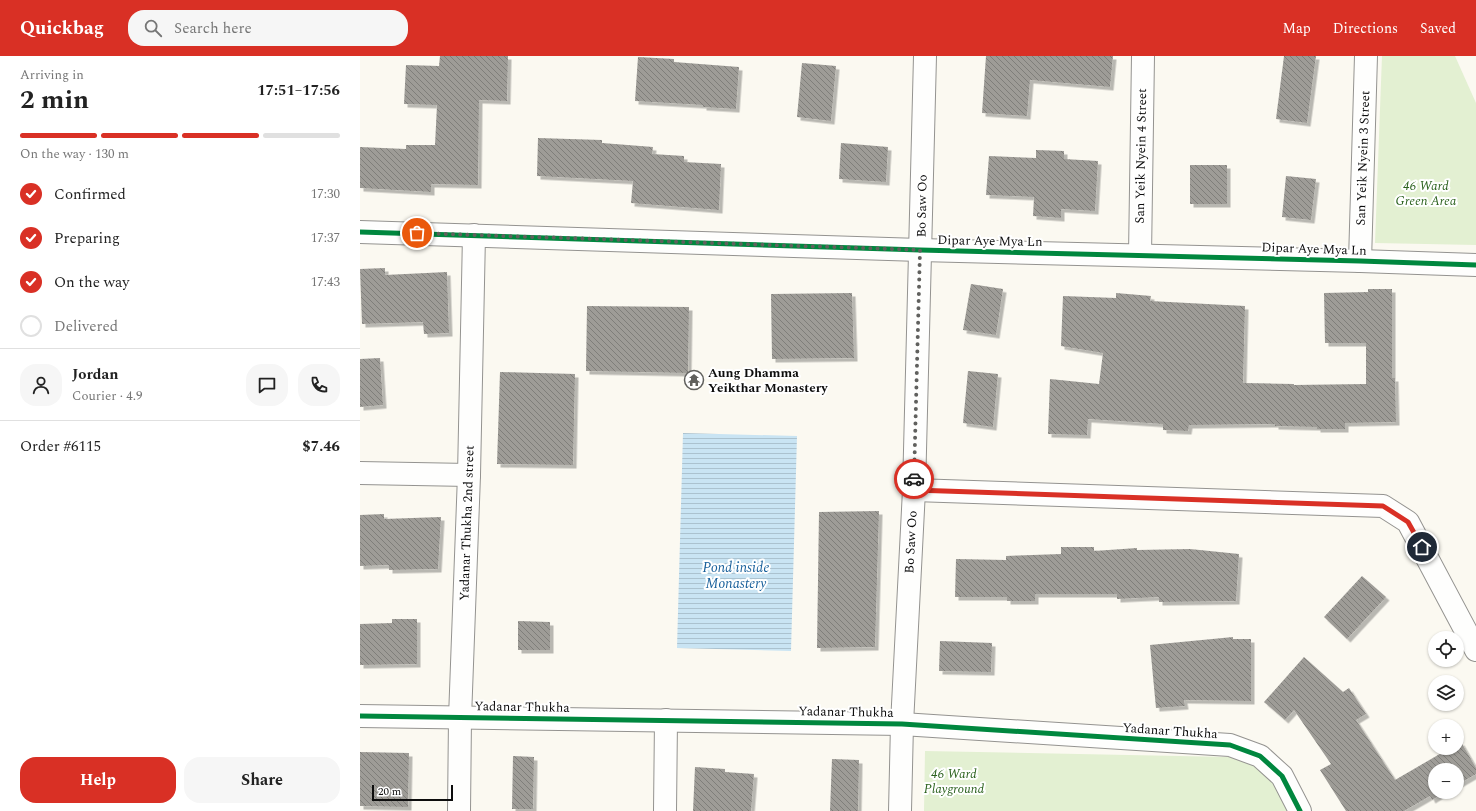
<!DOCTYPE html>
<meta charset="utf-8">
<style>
:root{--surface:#fff;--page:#f6f6f6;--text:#222;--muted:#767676;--line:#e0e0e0;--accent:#d93025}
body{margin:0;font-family:Spectral,serif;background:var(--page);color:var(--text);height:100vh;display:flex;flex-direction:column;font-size:15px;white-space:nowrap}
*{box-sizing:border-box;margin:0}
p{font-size:13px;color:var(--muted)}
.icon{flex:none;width:22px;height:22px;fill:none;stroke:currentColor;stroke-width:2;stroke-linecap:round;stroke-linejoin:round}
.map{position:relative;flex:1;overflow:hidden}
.sheet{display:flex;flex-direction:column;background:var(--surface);width:360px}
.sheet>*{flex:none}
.buttons{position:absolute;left:1068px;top:575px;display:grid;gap:8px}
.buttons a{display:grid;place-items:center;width:36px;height:36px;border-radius:50%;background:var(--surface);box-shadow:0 1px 3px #0004;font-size:20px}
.scale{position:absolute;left:12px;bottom:10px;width:81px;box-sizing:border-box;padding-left:4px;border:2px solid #0d0d0d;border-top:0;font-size:11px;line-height:14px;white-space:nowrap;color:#0d0d0d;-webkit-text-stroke:3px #fff;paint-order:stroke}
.pin{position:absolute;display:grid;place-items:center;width:34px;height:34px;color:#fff;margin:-17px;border:2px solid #fff;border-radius:50%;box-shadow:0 1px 4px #0007}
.courier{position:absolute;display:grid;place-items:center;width:40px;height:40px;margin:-20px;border:3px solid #d93025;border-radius:50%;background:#fff;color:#222;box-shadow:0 1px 5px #0007}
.head em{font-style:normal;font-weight:700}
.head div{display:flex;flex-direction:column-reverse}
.head{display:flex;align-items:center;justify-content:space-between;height:68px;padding:0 20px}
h1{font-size:26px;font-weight:700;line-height:30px}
.bar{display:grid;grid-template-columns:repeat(4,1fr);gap:6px 4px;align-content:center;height:48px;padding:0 20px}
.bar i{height:5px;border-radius:3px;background:var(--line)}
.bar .on{background:var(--accent)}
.bar p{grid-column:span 4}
.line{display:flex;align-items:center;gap:10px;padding:0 20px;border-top:1px solid var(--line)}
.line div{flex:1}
.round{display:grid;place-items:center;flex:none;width:42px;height:42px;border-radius:16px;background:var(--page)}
ol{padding:0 20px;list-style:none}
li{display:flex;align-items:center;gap:12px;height:44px}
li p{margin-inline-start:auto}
li .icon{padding:4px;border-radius:50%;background:var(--accent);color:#fff;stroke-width:4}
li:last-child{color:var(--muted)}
li i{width:22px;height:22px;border:2px solid var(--line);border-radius:50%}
.cta{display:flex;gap:8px;margin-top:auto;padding:8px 20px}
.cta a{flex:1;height:46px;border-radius:16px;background:var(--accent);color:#fff;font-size:16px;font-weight:700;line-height:46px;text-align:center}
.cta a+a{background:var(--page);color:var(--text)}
header{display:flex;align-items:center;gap:24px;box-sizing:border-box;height:56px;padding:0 20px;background:var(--accent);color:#fff}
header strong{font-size:19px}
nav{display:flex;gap:22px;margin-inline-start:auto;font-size:14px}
.search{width:280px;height:36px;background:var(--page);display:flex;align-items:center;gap:10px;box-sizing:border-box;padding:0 14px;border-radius:16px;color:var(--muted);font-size:15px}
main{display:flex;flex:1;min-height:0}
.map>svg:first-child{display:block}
</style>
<header>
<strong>Quickbag</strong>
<div class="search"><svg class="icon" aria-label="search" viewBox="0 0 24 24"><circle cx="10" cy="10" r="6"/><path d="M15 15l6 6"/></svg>Search here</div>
<nav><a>Map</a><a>Directions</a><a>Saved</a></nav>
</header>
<main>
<section class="sheet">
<div class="head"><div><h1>2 min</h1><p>Arriving in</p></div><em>17:51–17:56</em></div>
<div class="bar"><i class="on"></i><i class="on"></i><i class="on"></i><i></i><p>On the way · 130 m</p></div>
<ol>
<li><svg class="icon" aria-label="check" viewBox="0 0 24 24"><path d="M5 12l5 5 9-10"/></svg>Confirmed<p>17:30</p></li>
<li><svg class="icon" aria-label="check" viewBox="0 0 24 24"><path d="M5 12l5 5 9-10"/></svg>Preparing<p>17:37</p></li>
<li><svg class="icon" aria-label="check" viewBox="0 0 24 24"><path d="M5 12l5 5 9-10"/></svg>On the way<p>17:43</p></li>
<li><i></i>Delivered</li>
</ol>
<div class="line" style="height:72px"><a class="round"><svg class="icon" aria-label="person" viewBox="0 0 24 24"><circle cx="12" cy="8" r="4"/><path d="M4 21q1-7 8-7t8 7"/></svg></a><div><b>Jordan</b><p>Courier · 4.9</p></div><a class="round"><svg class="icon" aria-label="chat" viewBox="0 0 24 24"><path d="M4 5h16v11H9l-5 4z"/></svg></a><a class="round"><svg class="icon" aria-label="phone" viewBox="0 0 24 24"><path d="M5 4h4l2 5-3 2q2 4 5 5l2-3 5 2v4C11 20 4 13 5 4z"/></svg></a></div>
<div class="line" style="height:52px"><div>Order #6115</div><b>$7.46</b></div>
<div class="cta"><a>Help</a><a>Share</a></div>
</section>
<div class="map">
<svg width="1116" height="755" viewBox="0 0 1116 755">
<defs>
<pattern id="water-rules" width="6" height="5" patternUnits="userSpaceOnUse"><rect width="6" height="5" fill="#c9e4f3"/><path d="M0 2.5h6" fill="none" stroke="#abc2cf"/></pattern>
<pattern id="building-back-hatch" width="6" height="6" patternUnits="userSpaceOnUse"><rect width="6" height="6" fill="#9e9c97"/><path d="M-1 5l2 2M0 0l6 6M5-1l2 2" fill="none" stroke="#7f7e7a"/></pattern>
<filter id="shadow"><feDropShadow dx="3.5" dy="3.5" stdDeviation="0" flood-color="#0004"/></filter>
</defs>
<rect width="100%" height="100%" fill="#fbf9f1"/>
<g fill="#e3f0d2">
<polygon points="1022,0 1095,0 1116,47 1116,189 1015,187"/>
<polygon points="565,695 869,701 894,710 913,725 929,755 564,755"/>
</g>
<polygon fill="url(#water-rules)" points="323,377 437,380 431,595 317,592"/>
<g fill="url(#building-back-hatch)" filter="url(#shadow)">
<polygon points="80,0 148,0 147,45 119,44 118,129 71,128 71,136 0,132 0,91 46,93 46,89 75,89 77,49 44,48 46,9 79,10"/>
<polygon points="626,0 753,0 750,31 670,24 667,60 622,57"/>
<polygon points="924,0 956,0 947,67 916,63"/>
<polygon points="278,1 314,3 314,6 379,11 376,53 343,51 343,49 275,45"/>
<polygon points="442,7 476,10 471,65 437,61"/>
<polygon points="178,82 242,84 242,87 293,91 292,98 324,100 324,106 361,108 359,154 271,147 273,125 177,120"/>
<polygon points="481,87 528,91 526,126 479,123"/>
<polygon points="676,94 704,95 704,103 738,105 735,155 701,153 701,162 673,160 674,141 626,139 629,100 676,102"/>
<rect x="830" y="109" width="37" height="39"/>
<polygon points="926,120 956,123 951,164 922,161"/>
<polygon points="25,212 25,219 87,216 89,277 64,278 63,266 2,268 0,213"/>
<polygon points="611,228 643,233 636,279 603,274"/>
<polygon points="1008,233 1032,233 1032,322 1035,322 1036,366 985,367 985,373 957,373 957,371 915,370 915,368 829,369 828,375 803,374 803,368 728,363 727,379 688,378 690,323 739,328 743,297 701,290 703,240 756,242 756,237 791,240 790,245 885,250 883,327 934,328 934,329 1006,328 1006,287 965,287 964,237 1008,236"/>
<polygon points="492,237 494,302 412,303 411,238"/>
<polygon points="227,250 329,251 328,317 226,315"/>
<polygon points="20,302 23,349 0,351 0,303"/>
<polygon points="608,315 638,318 633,371 603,367"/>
<polygon points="140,316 215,318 213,409 137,408"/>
<polygon points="519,455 515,591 457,592 459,456"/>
<polygon points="24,458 24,463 81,461 78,513 29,514 29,509 0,510 0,459"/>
<polygon points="701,491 734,491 734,495 777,492 777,494 830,493 879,498 876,545 799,546 799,541 757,543 757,538 675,538 675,545 647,545 647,541 595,541 596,503 646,504 646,500 701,498"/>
<polygon points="1002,520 1026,541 987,583 964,561"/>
<polygon points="32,563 57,563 57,608 0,609 0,568 32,567"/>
<polygon points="158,565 190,566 190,594 158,594"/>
<polygon points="873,581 873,583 891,583 891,645 824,644 825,650 796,652 790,589"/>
<polygon points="580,585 632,587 631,616 579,615"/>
<polygon points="944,601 983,636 989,632 1006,658 996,664 1035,724 1090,692 1097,692 1097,688 1101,686 1116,712 1116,718 1097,729 1097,714 1075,714 1075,736 1085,736 1072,744 1070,740 1044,755 986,755 960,714 971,708 934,654 925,664 904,646"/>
<polygon points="0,696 49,697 48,751 0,750"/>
<polygon points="153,700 174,701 173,753 152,753"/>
<polygon points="472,703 499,704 498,755 470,755"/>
<polygon points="335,711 365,713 365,716 394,718 391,755 333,755"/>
</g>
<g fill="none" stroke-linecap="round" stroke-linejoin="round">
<defs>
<g id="minor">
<polyline points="0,176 560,194 1000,205 1116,209"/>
<polyline points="780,199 783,0"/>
<polyline points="1000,205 1006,0"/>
<polyline points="0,417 109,419"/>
<polyline points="554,434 1023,450 1048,466 1116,594"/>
<polyline points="0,660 542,668 870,689 900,700 922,720 940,755"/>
<polyline points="99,755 100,662 109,419 114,179"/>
<polyline points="305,755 306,664"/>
<polyline points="540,755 542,668 554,434 565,0"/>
</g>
</defs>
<use href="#minor" stroke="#949390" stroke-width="24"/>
<use href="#minor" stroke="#fefefd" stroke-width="22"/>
<defs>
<g id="cycleway">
<polyline points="0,176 560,194 1000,205 1116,209"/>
<polyline points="0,660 542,668 870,689 900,700 922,720 940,755"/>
</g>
</defs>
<use href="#cycleway" stroke="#fff" stroke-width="8"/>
<use href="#cycleway" stroke="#00873e" stroke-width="5"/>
</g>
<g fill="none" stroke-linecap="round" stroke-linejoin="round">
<polyline stroke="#60605d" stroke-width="4" stroke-dasharray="0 7.2" points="57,177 560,194 554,423"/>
<polyline stroke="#d93025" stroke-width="5" points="554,423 554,434 1023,450 1048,466 1062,491"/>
</g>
<defs>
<symbol id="temple-ring" viewBox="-11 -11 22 22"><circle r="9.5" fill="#fff" stroke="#60605d" stroke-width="1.5"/><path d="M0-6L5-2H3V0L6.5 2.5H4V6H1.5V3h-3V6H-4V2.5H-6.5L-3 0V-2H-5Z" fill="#60605d"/></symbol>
</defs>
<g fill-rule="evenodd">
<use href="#temple-ring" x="323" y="313" width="22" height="22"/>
</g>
<g text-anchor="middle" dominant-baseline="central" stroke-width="4" stroke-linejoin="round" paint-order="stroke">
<g font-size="13" fill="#0d0d0d" stroke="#fff">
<text transform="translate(781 100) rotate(-89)">San Yeik Nyein 4 Street</text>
<text transform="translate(1003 102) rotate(-88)">San Yeik Nyein 3 Street</text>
<text transform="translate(562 150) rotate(-89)">Bo Saw Oo</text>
<text transform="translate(630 185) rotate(1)">Dipar Aye Mya Ln</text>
<text transform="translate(954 193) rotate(2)">Dipar Aye Mya Ln</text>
<text transform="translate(107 467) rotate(-88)">Yadanar Thukha 2nd street</text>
<text transform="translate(551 486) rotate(-87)">Bo Saw Oo</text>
<text transform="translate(162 651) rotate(1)">Yadanar Thukha</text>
<text transform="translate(486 656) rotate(1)">Yadanar Thukha</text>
<text transform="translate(810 675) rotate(4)">Yadanar Thukha</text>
</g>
<g font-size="13" font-style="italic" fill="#2c621f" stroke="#fff">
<text x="1066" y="130">46 Ward<tspan x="1066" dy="15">Green Area</tspan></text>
<text x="594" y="718">46 Ward<tspan x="594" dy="15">Playground</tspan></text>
</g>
<g font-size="13" font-weight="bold" fill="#0d0d0d" stroke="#fff" text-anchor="start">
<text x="348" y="317">Aung Dhamma<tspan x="348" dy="15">Yeikthar Monastery</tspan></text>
</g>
<g font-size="14" font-style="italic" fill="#19609b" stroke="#fff">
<text x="376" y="511">Pond inside<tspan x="376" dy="16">Monastery</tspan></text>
</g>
</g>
</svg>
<div class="buttons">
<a><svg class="icon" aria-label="locate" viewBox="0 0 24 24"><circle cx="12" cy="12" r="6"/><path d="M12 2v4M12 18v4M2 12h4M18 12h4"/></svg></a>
<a><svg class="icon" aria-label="layers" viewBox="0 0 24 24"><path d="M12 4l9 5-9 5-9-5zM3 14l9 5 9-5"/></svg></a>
<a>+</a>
<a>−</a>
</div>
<div class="scale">20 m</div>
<div class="pin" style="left:57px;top:177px;background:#ea580c"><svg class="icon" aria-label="bag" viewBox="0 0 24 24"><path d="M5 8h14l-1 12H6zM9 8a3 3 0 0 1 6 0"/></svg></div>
<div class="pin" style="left:1062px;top:491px;background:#1f2937"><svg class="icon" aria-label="home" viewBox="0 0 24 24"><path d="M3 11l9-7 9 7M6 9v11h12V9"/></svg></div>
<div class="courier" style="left:554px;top:423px"><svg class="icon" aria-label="car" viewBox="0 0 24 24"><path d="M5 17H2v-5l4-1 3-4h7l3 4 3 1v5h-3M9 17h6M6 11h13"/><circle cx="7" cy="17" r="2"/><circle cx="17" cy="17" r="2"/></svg></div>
</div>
</main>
